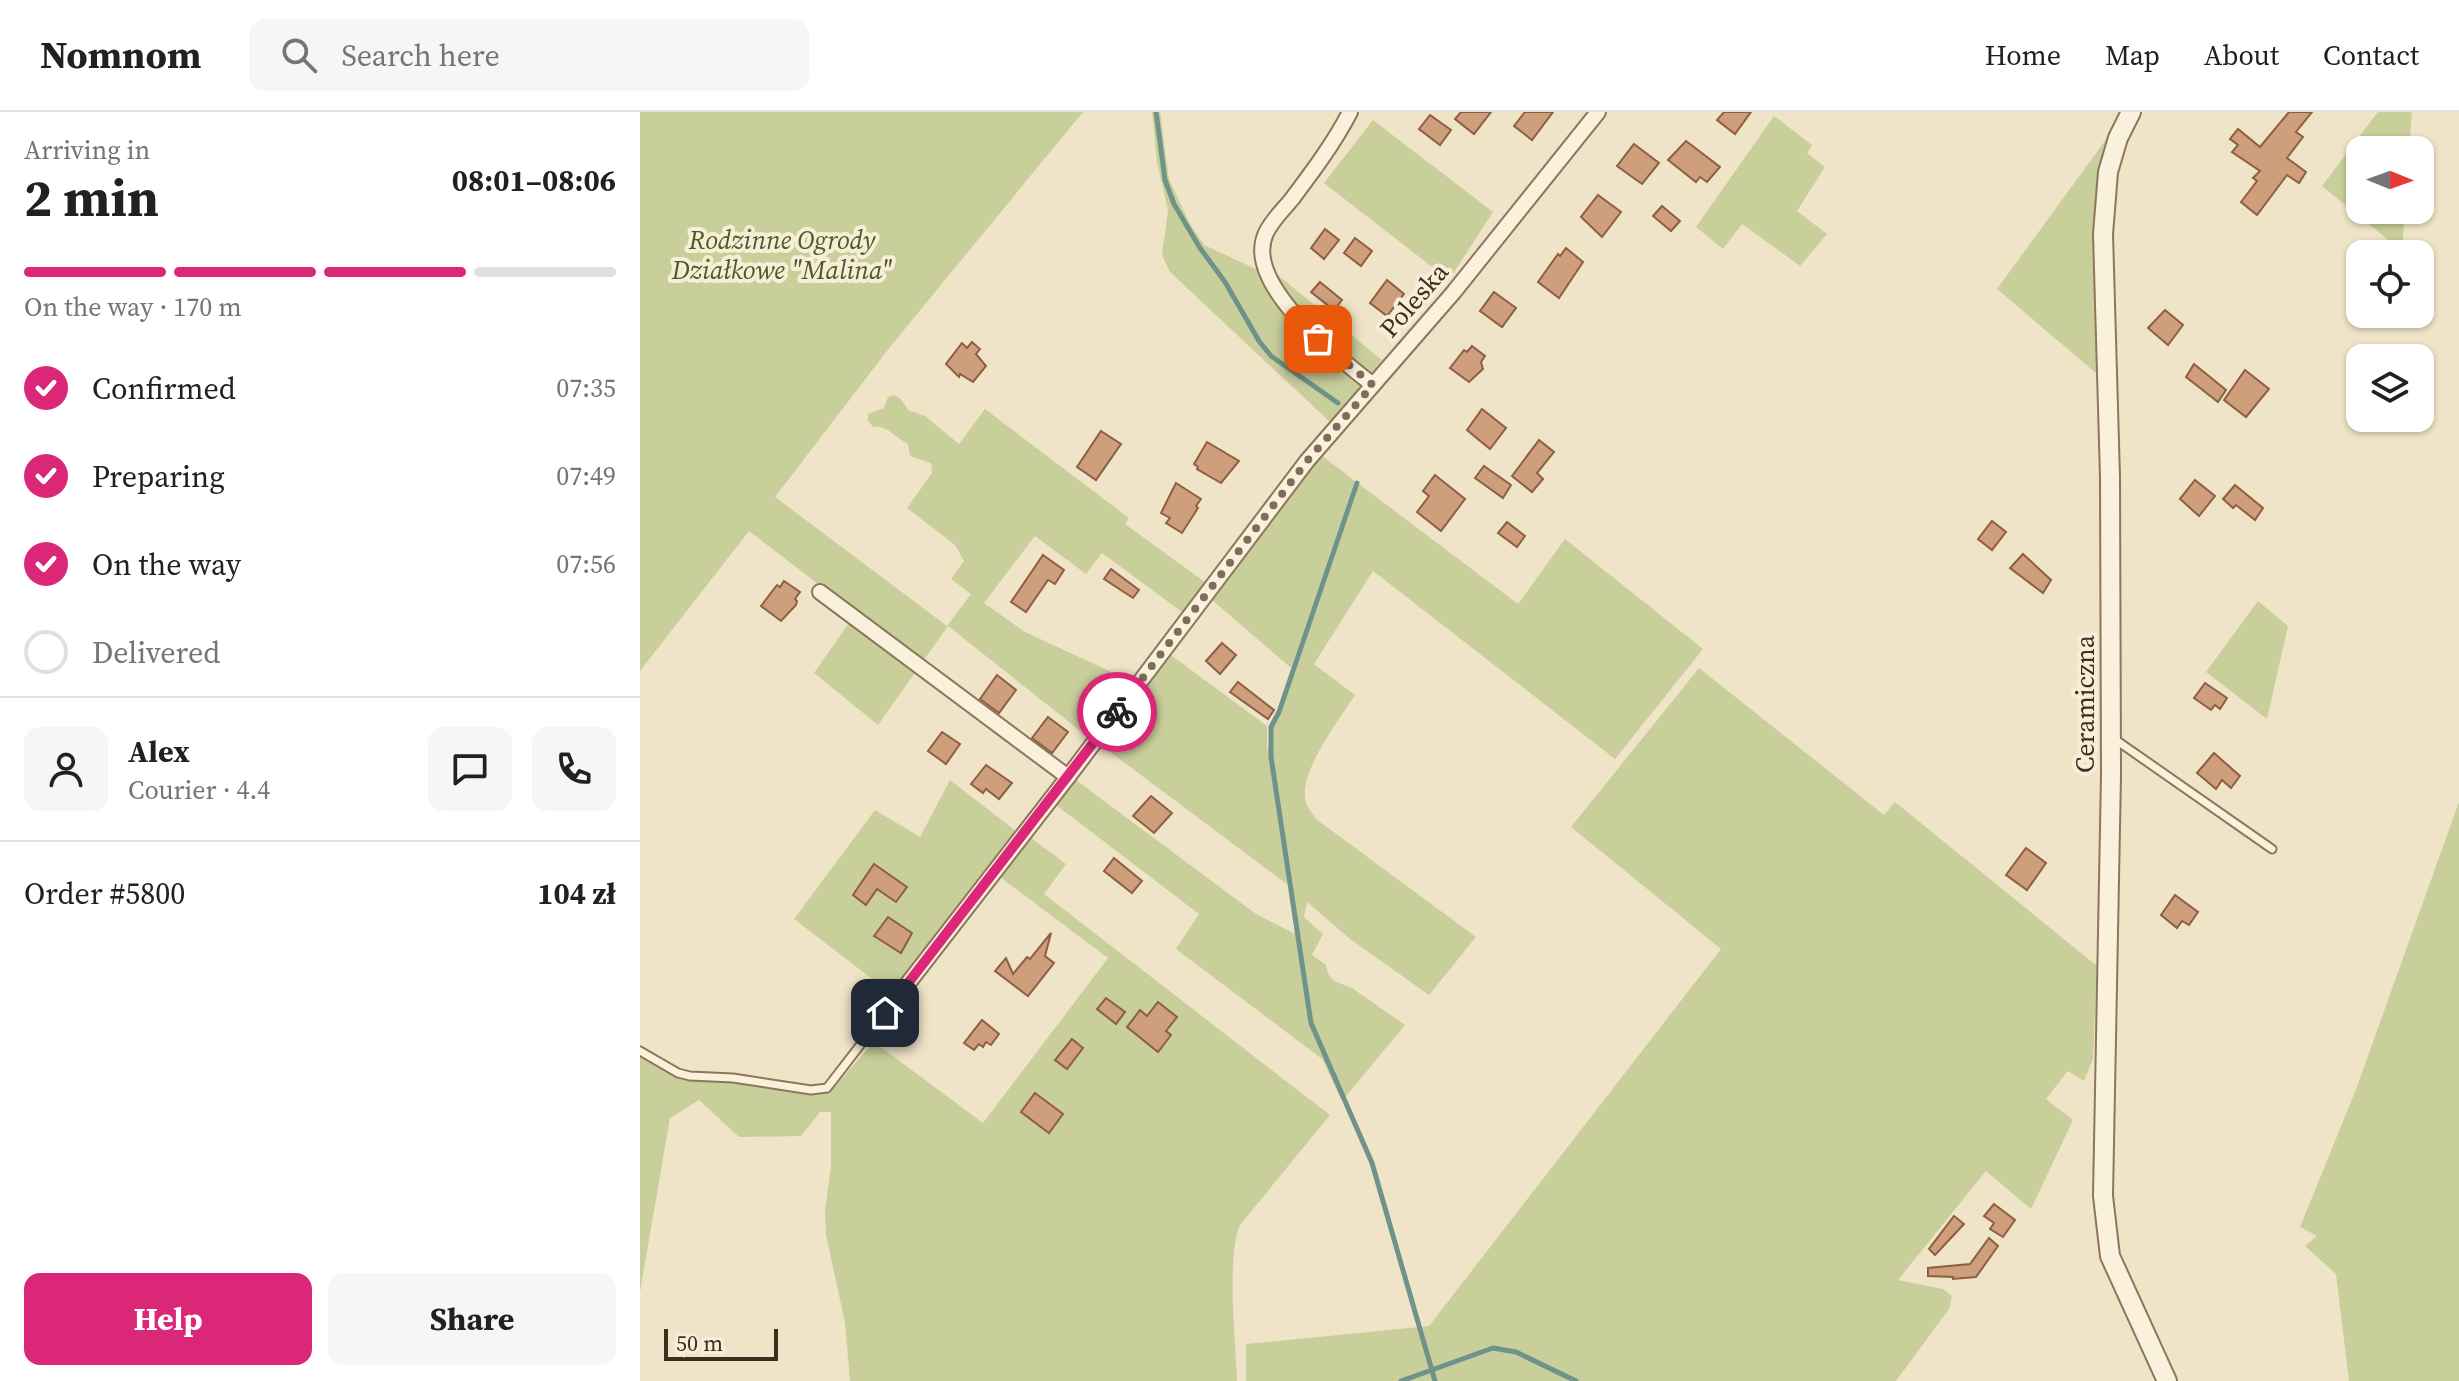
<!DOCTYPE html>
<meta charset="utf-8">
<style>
:root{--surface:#fff;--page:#f6f6f6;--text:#202124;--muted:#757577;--line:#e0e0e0;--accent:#db2777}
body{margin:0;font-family:"Source Serif 4",serif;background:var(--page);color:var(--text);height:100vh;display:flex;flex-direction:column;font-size:30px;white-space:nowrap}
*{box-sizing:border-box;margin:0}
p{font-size:26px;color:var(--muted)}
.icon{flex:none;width:44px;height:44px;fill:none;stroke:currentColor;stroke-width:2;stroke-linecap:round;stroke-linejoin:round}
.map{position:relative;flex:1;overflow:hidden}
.details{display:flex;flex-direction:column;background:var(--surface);width:640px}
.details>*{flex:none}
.needle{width:52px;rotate:91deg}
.controls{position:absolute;left:1706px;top:24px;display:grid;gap:16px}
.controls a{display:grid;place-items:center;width:88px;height:88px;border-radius:16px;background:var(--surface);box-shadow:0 2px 6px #0004;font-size:40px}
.scale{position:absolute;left:24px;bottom:20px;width:114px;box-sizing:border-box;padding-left:8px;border:4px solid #3d2e20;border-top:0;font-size:22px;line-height:28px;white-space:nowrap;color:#3d2e20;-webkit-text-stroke:6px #f7eed8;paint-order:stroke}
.pin{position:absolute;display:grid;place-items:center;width:68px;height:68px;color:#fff;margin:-34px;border-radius:16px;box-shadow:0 4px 12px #0006}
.courier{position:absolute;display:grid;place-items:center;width:80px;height:80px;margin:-40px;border:6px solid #db2777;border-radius:50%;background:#fff;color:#222;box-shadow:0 2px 10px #0007}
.headline em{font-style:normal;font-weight:700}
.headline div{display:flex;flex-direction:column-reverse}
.headline{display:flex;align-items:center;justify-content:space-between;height:136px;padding:0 24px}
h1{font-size:52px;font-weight:700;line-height:60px}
.bar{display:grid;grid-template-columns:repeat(4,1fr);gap:12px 8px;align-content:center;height:96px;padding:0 24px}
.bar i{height:10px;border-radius:6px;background:var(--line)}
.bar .current{background:var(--accent)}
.bar p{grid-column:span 4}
.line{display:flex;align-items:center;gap:20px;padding:0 24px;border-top:2px solid var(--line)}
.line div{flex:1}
.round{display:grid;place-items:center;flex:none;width:84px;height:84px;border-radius:16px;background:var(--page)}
ol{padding:0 24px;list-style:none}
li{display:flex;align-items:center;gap:24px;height:88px}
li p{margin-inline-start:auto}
li .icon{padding:8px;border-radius:50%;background:var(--accent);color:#fff;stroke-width:4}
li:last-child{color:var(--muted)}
li i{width:44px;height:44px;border:4px solid var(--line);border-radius:50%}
.cta{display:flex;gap:16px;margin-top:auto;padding:16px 24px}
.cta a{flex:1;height:92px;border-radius:16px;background:var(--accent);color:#fff;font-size:32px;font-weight:700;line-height:92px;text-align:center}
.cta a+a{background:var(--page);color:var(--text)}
header{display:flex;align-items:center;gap:48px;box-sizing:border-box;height:112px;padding:0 40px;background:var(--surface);border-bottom:2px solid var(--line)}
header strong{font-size:38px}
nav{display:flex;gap:44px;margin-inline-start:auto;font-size:28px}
.search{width:560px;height:72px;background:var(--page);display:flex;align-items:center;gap:20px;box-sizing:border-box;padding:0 28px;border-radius:16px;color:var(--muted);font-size:30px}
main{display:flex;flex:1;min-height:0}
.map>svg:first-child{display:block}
</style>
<header>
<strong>Nomnom</strong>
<div class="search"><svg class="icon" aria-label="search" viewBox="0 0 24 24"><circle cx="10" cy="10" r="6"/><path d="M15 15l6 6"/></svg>Search here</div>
<nav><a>Home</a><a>Map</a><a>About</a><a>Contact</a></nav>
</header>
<main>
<section class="details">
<div class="headline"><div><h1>2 min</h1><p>Arriving in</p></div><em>08:01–08:06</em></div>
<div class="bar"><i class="current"></i><i class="current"></i><i class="current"></i><i></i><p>On the way · 170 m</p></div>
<ol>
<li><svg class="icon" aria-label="check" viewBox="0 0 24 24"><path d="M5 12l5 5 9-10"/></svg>Confirmed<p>07:35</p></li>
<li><svg class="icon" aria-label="check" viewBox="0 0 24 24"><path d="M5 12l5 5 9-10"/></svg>Preparing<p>07:49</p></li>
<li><svg class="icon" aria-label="check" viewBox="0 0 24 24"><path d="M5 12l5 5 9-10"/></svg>On the way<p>07:56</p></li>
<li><i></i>Delivered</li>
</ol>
<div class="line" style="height:144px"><a class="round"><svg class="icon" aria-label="person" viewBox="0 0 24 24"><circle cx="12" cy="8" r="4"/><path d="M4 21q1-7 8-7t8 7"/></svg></a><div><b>Alex</b><p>Courier · 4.4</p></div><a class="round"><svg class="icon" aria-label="chat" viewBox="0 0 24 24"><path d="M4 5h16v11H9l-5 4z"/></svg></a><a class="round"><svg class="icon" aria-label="phone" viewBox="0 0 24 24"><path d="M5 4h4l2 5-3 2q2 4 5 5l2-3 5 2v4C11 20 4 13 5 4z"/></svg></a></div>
<div class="line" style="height:104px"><div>Order #5800</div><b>104 zł</b></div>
<div class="cta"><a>Help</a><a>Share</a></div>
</section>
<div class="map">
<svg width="1819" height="1269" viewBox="0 0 1819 1269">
<rect width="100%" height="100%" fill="#f0e4c8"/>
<g fill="#c9cf9b">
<path d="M0,0H443L250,235L135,385L307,514L331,482L311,467L324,449L315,433L267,396L292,361L291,351L270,344L268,332C255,326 248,313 233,315L228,309V302L244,296L248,285L254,283L261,287L268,298L285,304L319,332L345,297L489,406L485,412L565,470L542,500L462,441L446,462L395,424L344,491L385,520L491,569L448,625L308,514L238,613L174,561L216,501L109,419L0,559Z"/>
<polygon points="512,0 520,0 529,67 549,110 564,133 618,158 623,151 742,248 690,310 530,160 522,143 528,98 517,50"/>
<polygon points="1738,0 1772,0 1769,38 1720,38 1720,98 1765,98 1762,139 1682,74"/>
<polygon points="1134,4 1172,33 1167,41 1185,55 1157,99 1187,122 1160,154 1102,112 1083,137 1056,115"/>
<polygon points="733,8 853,100 809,168 684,71"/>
<polygon points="1467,26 1459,69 1462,266 1357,177"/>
<polygon points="681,343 715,369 651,556 572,488"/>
<path d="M719,372L878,492L925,427L1063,537L975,647L733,459L674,552L715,583C700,607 657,661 666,691C668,696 673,702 676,707L836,825L789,883L710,827L667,790L664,805L683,822L672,843L686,853L688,862L694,869L712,876L765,913L702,989L682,947L536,837L559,802L416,693L436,668L616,802L655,822L648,773L462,634L531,543L627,614V640L633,615L641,601Z"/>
<polygon points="1618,489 1648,514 1627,607 1566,560"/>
<polygon points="1059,556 1244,703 1255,690 1457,854 1453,947 1444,969 1428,959 1406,987 1433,1008 1391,1097 1346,1059 1258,1168 1303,1177 1312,1184 1309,1197 1256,1269 606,1269 606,1232 789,1214 1081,837 931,715"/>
<polygon points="310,668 376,719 253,883 154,807 235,698 280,725"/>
<polygon points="1819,690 1819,1269 1709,1269 1696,1162 1665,1134 1677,1124 1660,1115 1715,980"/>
<path d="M390,725L426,752L404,782L690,1003L600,1113C586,1145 596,1230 597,1269H210L205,1211L186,1123L185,1099L191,1055V1000H180L161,1024L99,1025L59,988L30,1006L0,1180V944L34,964L51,968L102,971L178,982L190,979L234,930L343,1011L468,846L360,765Z"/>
</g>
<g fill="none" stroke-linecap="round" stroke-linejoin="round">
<g stroke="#6f938a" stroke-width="5">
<polyline points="516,0 525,68 534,92 560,136 585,170 619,229 631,244 698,291"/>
<polyline points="717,371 639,600 631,615 631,645 671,911 732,1051 795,1269"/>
<polyline points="761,1269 853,1236 876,1240 936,1269"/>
</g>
</g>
<g fill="#cf9f7d" stroke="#8d5f41" stroke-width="2">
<polygon points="821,0 851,0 834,22 815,7"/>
<polygon points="885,0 913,0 892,28 874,14"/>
<polygon points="1084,0 1111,0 1095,22 1077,8"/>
<polygon points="1649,0 1672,0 1656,20 1663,25 1647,46 1666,60 1659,71 1647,63 1617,103 1601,90 1617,69 1613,66 1620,59 1592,40 1598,33 1590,27 1598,17 1620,35"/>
<polygon points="790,3 811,18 800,33 779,17"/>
<polygon points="1046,29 1080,55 1067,70 1060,65 1056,70 1028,48"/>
<polygon points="994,32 1019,51 1002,72 977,54"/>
<polygon points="958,83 981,100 962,125 941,105"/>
<polygon points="1022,94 1040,109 1031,119 1013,104"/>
<polygon points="685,117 699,128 684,147 671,136"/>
<polygon points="715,126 732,139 721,154 704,141"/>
<polygon points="926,136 943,150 919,186 898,170 918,142 920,144"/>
<polygon points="747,168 764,182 747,204 730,191"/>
<polygon points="680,170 702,188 694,198 671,180"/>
<polygon points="854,180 876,196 862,215 840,199"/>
<polygon points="1525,198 1543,213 1528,233 1508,216"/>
<polygon points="332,230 340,237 336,242 346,254 333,270 320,262 319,265 306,252 322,231 327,236"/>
<polygon points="832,234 845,244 841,250 843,257 829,270 810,256 824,238 827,240"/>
<polygon points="1554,252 1586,278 1578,290 1546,265"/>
<polygon points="1605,258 1629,277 1606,305 1584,288"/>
<polygon points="842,297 866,316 850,337 827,318"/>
<polygon points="461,319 481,332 456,368 437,355"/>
<polygon points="899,328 914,340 897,361 903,367 892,380 872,364"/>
<polygon points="567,330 599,349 581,371 557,357 558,355 554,352"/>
<polygon points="844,354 871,373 863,386 835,366"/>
<polygon points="795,363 825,387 801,419 777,400 789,384 783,379"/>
<polygon points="1555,368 1575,384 1559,404 1540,387"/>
<polygon points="536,371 561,387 556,394 558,396 542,421 526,411 530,406 521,401"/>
<polygon points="1595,373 1623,396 1615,408 1596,393 1593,396 1583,387"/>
<polygon points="1352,409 1366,420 1352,438 1338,427"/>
<polygon points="867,410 885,424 877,435 858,421"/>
<polygon points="1383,442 1411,468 1403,481 1370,456"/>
<polygon points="403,443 424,458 415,472 408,468 386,500 371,490"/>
<polygon points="471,457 499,478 493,486 464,467"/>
<polygon points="144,469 160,480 155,487 157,489 156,493 141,509 121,494 137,473 140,475"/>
<polygon points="582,531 596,543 580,562 566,549"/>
<polygon points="357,563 376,578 359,601 340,587"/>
<polygon points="598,570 634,598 628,607 590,580"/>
<polygon points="1565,571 1587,586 1580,597 1575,593 1571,598 1554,586"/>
<polygon points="408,605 428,620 412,641 392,626"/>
<polygon points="302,620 320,632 306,652 288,639"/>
<polygon points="1574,641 1600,664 1591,676 1582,668 1576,677 1557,661"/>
<polygon points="346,653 372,671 359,687 346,677 343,681 331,672"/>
<polygon points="511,684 532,701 514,721 493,704"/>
<polygon points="1386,736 1406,751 1387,778 1366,763"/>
<polygon points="474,746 502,769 492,781 464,759"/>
<polygon points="234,752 267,775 256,790 237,777 226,793 213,783"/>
<polygon points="1535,783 1558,800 1549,813 1542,809 1537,816 1521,803"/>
<polygon points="248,805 272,821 261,841 234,824"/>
<polygon points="411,821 405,844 414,851 388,884 355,859 366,846 373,862 387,845 390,847"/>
<polygon points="466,886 485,900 476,912 457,897"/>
<polygon points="518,890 537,905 526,919 531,923 518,940 487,915 500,898 507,904"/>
<polygon points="342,908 359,922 351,933 346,930 343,935 339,932 334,938 324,931"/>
<polygon points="432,927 443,936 427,957 415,948"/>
<polygon points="395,981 423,1002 409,1021 381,1000"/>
<polygon points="1354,1092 1375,1108 1363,1125 1350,1117 1354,1111 1344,1104"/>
<polygon points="1314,1104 1324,1112 1295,1143 1289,1137"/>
<polygon points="1349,1126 1358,1134 1336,1165 1313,1167 1313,1165 1288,1164 1288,1156 1330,1152"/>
</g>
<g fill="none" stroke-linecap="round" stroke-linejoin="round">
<defs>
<g id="service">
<polyline points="1473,626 1632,737"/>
<polyline points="0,939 38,961 50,964 93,966 171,978 187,976 245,901"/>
</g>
<g id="minor">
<path d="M710,0C694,31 673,59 652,87C644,97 632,108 626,121C602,172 699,246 733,273"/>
<polyline points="180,480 428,665"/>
<polyline points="245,901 428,665 667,349 813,181 958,0"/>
</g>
<polyline id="tertiary" points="1491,0 1478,26 1468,60 1463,122 1470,365 1471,663 1463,1084 1470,1144 1527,1269"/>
</defs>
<use href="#service" stroke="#8d765c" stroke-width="11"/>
<use href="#minor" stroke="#8d765c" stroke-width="18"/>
<use href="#tertiary" stroke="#8d765c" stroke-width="22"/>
<use href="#service" stroke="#faf1dc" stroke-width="7"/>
<use href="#minor" stroke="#faf1dc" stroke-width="14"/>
<use href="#tertiary" stroke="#faf1dc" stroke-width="18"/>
</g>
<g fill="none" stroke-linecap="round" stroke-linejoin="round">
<polyline stroke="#7c6e5b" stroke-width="8" stroke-dasharray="0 14.4" points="477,600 667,349 733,273 678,227"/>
<polyline stroke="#db2777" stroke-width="10" points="245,901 477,600"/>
</g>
<g text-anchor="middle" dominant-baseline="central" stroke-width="8" stroke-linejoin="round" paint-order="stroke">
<g font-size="26" font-style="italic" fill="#4d5a26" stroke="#f7eed8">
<text x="142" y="128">Rodzinne Ogrody<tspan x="142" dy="30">Działkowe "Malina"</tspan></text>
</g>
<g font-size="26" fill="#3d2e20" stroke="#f7eed8">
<text transform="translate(774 188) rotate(-49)">Poleska</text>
<text transform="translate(1445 592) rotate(-90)">Ceramiczna</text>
</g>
</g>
</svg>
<div class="controls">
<a><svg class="needle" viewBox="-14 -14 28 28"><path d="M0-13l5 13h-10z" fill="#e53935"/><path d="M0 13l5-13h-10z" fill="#757577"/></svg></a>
<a><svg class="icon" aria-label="locate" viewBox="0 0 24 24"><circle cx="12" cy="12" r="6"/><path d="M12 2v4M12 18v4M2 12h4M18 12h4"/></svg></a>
<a><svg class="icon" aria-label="layers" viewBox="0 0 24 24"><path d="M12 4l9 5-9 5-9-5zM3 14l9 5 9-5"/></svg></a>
</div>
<div class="scale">50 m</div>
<div class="pin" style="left:678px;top:227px;background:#ea580c"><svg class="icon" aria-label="bag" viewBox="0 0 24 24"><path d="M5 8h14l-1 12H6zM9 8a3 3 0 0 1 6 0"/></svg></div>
<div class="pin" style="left:245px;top:901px;background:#1f2937"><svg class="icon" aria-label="home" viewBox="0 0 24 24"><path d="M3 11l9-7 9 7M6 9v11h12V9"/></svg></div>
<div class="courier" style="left:477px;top:600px"><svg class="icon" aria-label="bike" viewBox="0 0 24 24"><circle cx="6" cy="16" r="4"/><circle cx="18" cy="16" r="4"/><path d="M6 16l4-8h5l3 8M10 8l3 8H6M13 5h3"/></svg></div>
</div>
</main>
